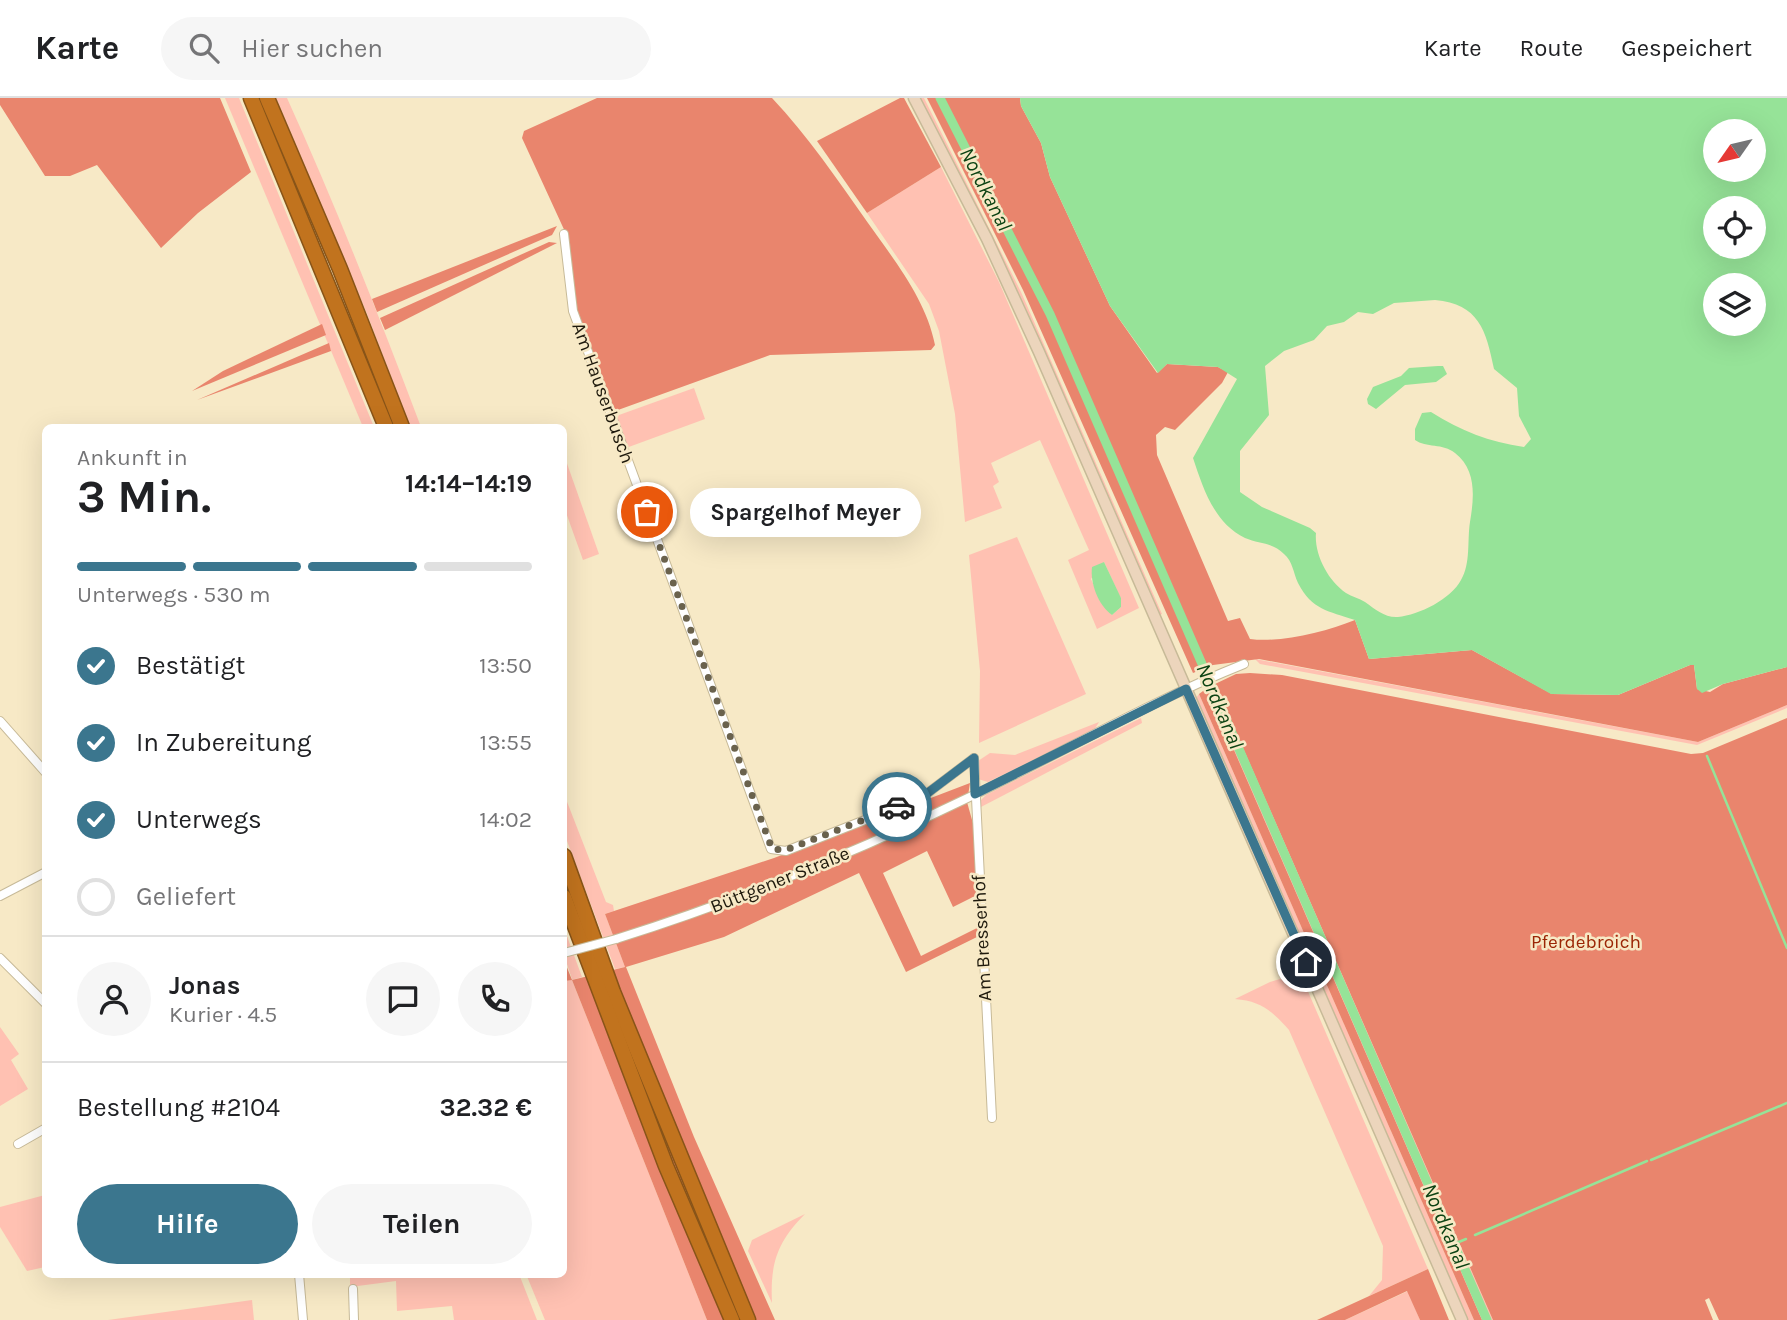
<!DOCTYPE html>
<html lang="de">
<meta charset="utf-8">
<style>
:root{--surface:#fff;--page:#f6f6f6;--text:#202124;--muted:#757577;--line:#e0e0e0;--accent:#3b768e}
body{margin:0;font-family:Karla,sans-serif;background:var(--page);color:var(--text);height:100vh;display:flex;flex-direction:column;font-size:26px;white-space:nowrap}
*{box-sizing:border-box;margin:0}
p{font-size:23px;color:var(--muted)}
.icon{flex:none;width:38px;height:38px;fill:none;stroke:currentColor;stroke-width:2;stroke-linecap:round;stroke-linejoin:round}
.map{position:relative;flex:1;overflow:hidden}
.sheet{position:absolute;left:42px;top:326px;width:525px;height:854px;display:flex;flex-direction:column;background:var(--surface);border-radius:10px;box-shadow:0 7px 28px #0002}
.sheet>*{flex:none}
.needle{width:46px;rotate:236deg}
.tools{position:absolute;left:1703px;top:21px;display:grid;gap:14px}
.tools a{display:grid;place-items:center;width:63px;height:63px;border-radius:50%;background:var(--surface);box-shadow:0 7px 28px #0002;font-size:35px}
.pin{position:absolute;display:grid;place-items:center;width:60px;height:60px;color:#fff;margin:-30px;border:4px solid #fff;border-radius:50%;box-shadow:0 2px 7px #0007}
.courier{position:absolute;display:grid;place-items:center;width:70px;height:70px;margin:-35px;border:5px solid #3b768e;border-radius:50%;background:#fff;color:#222;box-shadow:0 2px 9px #0007}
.bubble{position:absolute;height:49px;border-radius:24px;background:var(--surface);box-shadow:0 7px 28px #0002;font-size:23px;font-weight:700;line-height:49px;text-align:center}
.head em{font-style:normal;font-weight:700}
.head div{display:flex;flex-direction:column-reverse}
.head{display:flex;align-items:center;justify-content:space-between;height:119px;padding:0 35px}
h1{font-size:46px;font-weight:700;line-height:52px}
.bar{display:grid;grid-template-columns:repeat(4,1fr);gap:10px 7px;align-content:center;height:84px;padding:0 35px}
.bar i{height:9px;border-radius:5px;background:var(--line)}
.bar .on{background:var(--accent)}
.bar p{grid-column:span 4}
.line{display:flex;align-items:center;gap:18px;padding:0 35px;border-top:2px solid var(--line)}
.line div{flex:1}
.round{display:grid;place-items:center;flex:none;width:74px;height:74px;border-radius:37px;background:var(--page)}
ol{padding:0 35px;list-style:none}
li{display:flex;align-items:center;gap:21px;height:77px}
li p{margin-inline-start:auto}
li .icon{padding:7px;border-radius:50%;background:var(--accent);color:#fff;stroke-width:4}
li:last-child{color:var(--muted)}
li i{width:38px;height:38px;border:4px solid var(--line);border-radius:50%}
.cta{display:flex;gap:14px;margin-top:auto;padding:14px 35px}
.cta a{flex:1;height:80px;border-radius:42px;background:var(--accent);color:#fff;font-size:28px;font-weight:700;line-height:80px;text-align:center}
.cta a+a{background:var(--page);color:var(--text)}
header{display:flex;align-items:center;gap:42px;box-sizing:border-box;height:98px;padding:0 35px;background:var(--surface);border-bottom:2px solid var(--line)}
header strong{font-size:33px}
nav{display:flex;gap:38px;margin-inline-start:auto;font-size:24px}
.search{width:490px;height:63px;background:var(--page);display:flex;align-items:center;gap:18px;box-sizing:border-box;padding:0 24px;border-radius:38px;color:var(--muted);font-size:26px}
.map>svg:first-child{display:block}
</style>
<header>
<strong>Karte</strong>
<div class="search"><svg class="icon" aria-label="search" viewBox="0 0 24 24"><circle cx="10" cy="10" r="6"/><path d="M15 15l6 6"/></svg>Hier suchen</div>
<nav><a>Karte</a><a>Route</a><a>Gespeichert</a></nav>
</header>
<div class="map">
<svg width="1787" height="1222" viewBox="0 0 1787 1222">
<rect width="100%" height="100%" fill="#f7e9c6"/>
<g fill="#ffc1b2" fill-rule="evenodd">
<polygon points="225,0 239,0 374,329 363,329"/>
<path d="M276,0H287C336,108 379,218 421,329H410L367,216Z"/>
<polygon points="920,0 924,0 1021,194 1162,516 1160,517 1017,194"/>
<path d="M941,69L999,184L1139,510L1097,531L1068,462L1089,452L1040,342L991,365L999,384L993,388L1002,410L965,424L955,316L939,233L929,206L867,115ZM1104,464L1121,501V509L1112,517L1103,507L1091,481Z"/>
<polygon points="694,290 705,321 626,350 616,323 619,317"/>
<polygon points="564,357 599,456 583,462 564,409"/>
<polygon points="1017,439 1086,596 979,645 980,573 969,457"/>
<polygon points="1255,561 1698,644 1787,607 1787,610 1697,647 1260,566"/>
<polygon points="1215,586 1493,1222 1482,1222 1207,590"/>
<polygon points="1199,596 1474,1222 1466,1222 1196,600"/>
<polygon points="1141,620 1142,625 979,710 979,704 986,697"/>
<polygon points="1099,624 1093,634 988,684 978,681 978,663 990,655 1015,657"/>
<polygon points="564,696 606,804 613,807 614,813 605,816 625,869 615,871 564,735"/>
<polygon points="564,830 582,879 572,882 707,1222 545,1222 526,1176 564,1176 564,883 572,881 564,857"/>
<path d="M1300,875L1428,1171L1369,1198L1382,1182L1383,1148L1289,932C1272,913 1261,903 1235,901L1270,884Z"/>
<polygon points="0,929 19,956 11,962 28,991 0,1008"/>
<polygon points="45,1097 45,1169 27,1173 0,1129 0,1109"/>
<path d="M805,1116C777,1144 770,1166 772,1205L748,1153L752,1142Z"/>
<polygon points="350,1176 519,1176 537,1222 454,1222 452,1208 397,1213 396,1183 350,1189"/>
<polygon points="1408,1193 1420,1222 1345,1222"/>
<polygon points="252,1202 254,1222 108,1222"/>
</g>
<g fill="#e9856d">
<polygon points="0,0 220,0 251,74 198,115 161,150 97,67 70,78 45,78 0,7"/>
<path d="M597,0H772C808,38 837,81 868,125C894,162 926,201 935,247L931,252L770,257L618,312L611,309L576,212L567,138L522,40L524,33Z"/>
<polygon points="900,0 904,0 941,69 867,115 817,43"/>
<path d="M927,0H1020L1021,8L1041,45L1050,79L1110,208L1157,275L1167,266L1218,269L1228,274L1222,285L1175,332L1165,329L1156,337L1157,357L1228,523L1240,520L1250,541C1281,545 1325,534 1355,522L1369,561L1472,552L1552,596L1618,597L1690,567H1694L1697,591L1710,594L1723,586L1787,569V607L1698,644L1259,561L1213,567L1193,575L1023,192Z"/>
<polygon points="557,128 552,137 377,214 372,201"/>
<polygon points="549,144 557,145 385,232 380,220"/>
<polygon points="322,226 326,237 192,293 223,273"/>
<polygon points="329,245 331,253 197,302"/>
<polygon points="1250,575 1282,577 1691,656 1703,655 1787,620 1787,1222 1719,1222 1709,1200 1705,1202 1713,1222 1493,1222 1215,586 1236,576"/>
<polygon points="1207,590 1482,1222 1474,1222 1199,596"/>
<polygon points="970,685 967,704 974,729 977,797 953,809 927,753 883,775 921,858 979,829 979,838 906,874 859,775 724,839 626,869 694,1039 775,1222 707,1222 572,882 564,883 564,862 572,882 625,869 605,816 774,760"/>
<polygon points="1428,1171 1449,1222 1420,1222 1407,1193 1345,1222 1317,1222"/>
</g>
<g fill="#96e398" fill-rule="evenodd">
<path d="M1020,0H1787V569L1723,586L1702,595L1697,591L1694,567H1690L1618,597L1551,596L1472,552L1369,561L1355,522C1328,513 1312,512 1298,485C1293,474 1293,464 1284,456C1272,444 1259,446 1245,440C1214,425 1203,390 1193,360L1237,281L1218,269L1167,266L1158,275L1110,208L1050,79L1041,45L1021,8ZM1754,33V72H1715V33ZM1754,110V149H1715V110ZM1715,187H1754V226H1715ZM1435,202C1479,206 1486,232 1494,271L1517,290L1519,318L1531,341L1524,349C1489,344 1461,333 1431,314L1422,315L1415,331V342C1426,350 1443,345 1455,355C1477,372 1474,400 1470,424C1467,443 1471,465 1461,482C1451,501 1419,517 1398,519C1385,520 1375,511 1365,504C1359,500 1352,499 1346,495C1328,483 1314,456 1316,435L1310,430L1262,409L1240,394V353L1269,317L1265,268L1284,253L1314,242L1327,228L1344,224L1358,214L1373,216L1394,205Z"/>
<polygon points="1438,268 1443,268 1447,276 1436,284 1405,287 1376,311 1368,306 1367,301 1373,289 1401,278 1409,270"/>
<path d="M1104,464L1121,500V509L1112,517C1098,507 1090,485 1092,469Z"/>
</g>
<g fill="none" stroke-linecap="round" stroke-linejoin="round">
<g stroke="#96e398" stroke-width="2.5">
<polyline points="1707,658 1787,850"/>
<polyline points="1651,1062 1787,1005"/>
<polyline points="1475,1137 1647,1063"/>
<polyline points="1454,1146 1466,1141"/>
</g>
<polyline stroke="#96e398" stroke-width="9" points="940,0 1050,216 1487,1222"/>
<defs>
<g id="minor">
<polyline points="564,136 573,213 771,751 786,753 921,700 974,660"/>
<polyline points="0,623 46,675"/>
<polyline points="974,660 992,1020"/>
<polyline points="0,798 46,774"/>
<path d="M616,841C740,802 859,753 976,696C1065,653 1151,603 1244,566"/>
<polyline points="0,860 46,906"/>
<polyline points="18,1046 46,1030"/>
<polyline points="299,1176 303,1222"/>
<polyline points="353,1191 354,1222"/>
</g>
<polyline id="secondary" points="914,0 987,141 1039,254 1462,1222"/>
<g id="motorway">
<polyline points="251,0 386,329"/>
<polyline points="267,0 340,171 402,329"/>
<polyline points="564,758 613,894 748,1222"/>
<polyline points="564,799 666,1068 732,1222"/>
</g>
</defs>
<use href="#minor" stroke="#c7ba98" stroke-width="10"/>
<use href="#secondary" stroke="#c7ba98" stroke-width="13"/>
<use href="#motorway" stroke="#885418" stroke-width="17"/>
<use href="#minor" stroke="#fff" stroke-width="8"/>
<use href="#secondary" stroke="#ecd5bc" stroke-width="10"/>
<use href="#motorway" stroke="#c1731e" stroke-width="14"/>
<defs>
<polyline id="minor-bridge" points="564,855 616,841"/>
</defs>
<use href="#minor-bridge" stroke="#c7ba98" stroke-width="10" stroke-linecap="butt"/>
<use href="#minor-bridge" stroke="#fff" stroke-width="8"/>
</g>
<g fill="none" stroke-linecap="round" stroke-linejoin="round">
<polyline stroke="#6a624d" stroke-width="7" stroke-dasharray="0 12.6" points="647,414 772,751 786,752 897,709"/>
<polyline stroke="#3b768e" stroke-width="9" points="897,709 921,700 974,660 975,696 1186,591 1306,864"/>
</g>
<g text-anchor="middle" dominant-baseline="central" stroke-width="5" stroke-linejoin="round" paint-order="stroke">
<g font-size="19" fill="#1e190c" stroke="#f7e9c6">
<text transform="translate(603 295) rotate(70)">Am Hauserbusch</text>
<text transform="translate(780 782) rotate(-22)">Büttgener Straße</text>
<text transform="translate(982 840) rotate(-93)">Am Bresserhof</text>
</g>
<g font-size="19" fill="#9b2505" stroke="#f7e9c6">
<text x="1586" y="844">Pferdebroich</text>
</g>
<g font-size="21" font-style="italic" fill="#0c4313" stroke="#f7e9c6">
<text transform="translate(986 91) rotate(63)">Nordkanal</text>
<text transform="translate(1220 608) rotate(67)">Nordkanal</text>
<text transform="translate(1446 1128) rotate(67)">Nordkanal</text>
</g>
</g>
</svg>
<div class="tools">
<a><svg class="needle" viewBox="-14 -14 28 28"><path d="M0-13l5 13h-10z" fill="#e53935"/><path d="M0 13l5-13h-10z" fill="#757577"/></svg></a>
<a><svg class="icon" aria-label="locate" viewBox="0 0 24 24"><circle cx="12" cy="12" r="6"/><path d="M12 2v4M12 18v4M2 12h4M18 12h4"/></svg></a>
<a><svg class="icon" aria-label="layers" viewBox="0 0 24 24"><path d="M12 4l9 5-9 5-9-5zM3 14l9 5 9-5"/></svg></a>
</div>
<div class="pin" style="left:647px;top:414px;background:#ea580c"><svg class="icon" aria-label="bag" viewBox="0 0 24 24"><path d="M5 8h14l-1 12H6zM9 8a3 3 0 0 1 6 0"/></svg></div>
<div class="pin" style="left:1306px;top:864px;background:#1f2937"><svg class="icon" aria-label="home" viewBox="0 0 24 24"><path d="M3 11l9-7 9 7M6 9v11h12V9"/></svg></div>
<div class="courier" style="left:897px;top:709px"><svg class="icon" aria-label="car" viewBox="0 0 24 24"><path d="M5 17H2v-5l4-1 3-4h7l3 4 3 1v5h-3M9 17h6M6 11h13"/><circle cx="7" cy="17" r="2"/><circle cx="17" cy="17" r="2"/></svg></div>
<div class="bubble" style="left:690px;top:390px;width:231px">Spargelhof Meyer</div>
<section class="sheet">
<div class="head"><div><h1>3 Min.</h1><p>Ankunft in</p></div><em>14:14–14:19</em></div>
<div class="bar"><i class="on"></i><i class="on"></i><i class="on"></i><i></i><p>Unterwegs · 530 m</p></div>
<ol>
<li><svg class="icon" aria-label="check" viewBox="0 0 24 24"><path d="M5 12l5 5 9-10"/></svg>Bestätigt<p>13:50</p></li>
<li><svg class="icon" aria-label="check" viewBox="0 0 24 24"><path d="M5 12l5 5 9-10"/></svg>In Zubereitung<p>13:55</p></li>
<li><svg class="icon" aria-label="check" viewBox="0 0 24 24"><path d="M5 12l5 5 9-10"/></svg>Unterwegs<p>14:02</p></li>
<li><i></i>Geliefert</li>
</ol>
<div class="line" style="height:126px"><a class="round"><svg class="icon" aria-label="person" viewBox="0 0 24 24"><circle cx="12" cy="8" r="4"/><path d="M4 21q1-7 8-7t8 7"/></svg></a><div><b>Jonas</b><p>Kurier · 4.5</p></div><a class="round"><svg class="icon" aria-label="chat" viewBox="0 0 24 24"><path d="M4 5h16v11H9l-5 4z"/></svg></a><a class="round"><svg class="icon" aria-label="phone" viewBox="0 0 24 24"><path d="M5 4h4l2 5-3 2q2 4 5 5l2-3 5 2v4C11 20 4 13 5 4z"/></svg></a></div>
<div class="line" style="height:91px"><div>Bestellung #2104</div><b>32.32 €</b></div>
<div class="cta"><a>Hilfe</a><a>Teilen</a></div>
</section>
</div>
